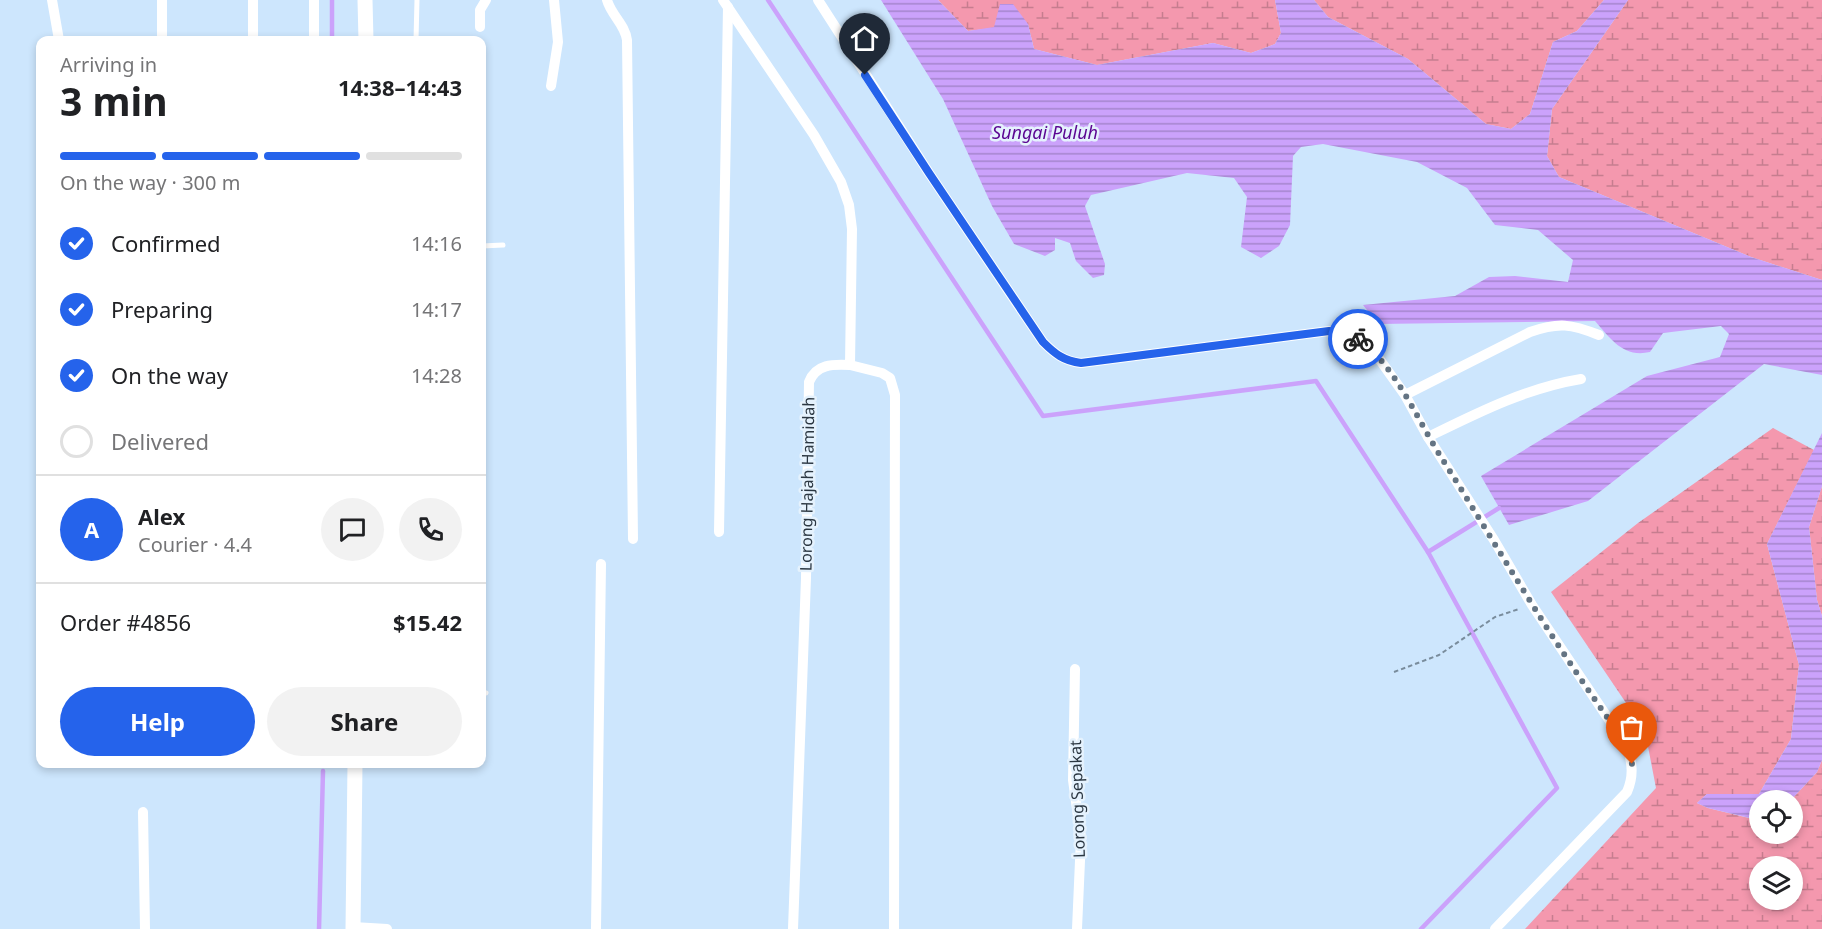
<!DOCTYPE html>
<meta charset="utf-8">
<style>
:root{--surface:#fff;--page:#f2f2f2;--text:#202124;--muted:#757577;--line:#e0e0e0;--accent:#2563eb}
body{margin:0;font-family:"Noto Sans",sans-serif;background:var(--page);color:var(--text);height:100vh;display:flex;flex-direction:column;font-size:22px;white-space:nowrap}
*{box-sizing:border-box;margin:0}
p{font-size:20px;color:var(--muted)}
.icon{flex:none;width:33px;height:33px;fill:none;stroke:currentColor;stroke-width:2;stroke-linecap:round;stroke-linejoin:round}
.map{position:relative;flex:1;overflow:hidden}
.sheet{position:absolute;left:36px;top:36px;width:450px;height:732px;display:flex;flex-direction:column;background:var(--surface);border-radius:12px;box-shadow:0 3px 9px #0003}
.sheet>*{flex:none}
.fabs{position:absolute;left:1749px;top:790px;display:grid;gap:12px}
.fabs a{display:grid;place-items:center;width:54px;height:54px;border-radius:50%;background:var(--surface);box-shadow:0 3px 9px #0003;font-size:30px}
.pin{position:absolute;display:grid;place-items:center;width:51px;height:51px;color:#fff;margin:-62px -26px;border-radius:50% 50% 50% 0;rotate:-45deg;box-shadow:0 0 6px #0007}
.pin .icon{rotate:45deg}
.courier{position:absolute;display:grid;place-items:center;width:60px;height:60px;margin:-30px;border:4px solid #2563eb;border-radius:50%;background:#fff;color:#222;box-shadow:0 2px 8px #0007}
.head em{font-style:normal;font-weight:700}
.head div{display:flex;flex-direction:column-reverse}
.head{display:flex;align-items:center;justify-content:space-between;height:102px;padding:0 24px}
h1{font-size:39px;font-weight:700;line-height:45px}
.bar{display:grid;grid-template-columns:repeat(4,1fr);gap:9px 6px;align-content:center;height:72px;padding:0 24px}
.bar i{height:8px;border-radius:4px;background:var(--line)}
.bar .current{background:var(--accent)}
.bar p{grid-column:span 4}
.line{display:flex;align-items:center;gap:15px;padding:0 24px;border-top:2px solid var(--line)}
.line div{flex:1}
.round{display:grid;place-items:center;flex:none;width:63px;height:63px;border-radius:32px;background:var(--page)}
ol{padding:0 24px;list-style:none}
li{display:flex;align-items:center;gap:18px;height:66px}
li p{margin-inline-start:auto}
li .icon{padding:6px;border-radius:50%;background:var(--accent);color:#fff;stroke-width:4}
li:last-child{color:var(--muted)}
li i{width:33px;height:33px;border:3px solid var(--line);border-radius:50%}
.button{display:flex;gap:12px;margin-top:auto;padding:12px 24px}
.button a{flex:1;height:69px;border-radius:36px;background:var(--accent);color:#fff;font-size:24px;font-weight:700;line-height:69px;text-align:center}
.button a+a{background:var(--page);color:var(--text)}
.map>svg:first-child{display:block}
</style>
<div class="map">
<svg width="1822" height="929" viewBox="0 0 1822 929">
<defs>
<pattern id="wetland-marsh" width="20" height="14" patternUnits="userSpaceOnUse" patternTransform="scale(1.5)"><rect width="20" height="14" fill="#f498ae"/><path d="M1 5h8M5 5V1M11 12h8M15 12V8" fill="none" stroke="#c67d8f"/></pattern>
<pattern id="water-rules" width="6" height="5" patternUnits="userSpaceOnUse" patternTransform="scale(1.5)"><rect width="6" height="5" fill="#cba2fb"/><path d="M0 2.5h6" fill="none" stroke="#a585cd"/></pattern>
</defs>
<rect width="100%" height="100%" fill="#cde6fd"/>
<g fill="url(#wetland-marsh)" fill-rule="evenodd">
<polygon points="938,0 1275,0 1281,33 1275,44 1251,53 1213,43 1097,65 1034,49 1028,24 968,31"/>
<polygon points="1314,0 1604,0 1577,31 1553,42 1530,114 1511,129 1486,124 1408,59 1328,17"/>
<polygon points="1628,0 1822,0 1822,280 1751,257 1559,177 1547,156 1552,109"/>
<path d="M1773,428L1814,450L1767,544L1799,665L1791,739L1759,794H1707L1697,803L1708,808L1753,819L1759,818L1760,834H1792V801H1790L1817,772L1822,760V929H1525L1656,788L1645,731L1551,592L1638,523ZM1760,867H1792V900H1760Z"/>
<polygon points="1822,486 1822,616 1817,600 1809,527"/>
</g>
<g fill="url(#water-rules)">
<path d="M881,0H938L968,31L994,27L1000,4H1013L1028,24L1034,49L1097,65L1213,43L1251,53L1275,44L1281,33L1275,0H1314L1328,17L1408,59L1486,124L1511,129L1530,114L1553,42L1577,31L1604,0H1628L1552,109L1547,156L1559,177L1751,257L1822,280V375L1764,364L1588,501L1509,525L1481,476L1647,376L1720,357L1729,334L1721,326L1663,333L1650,352C1623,358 1611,339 1595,321L1378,324L1363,305L1455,296L1489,277L1515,276L1568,282L1573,260L1538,230L1495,225L1467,188L1417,162L1323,144L1301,147L1293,156L1290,225L1279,246L1261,258L1241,247L1247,197L1234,178L1187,173L1091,195L1085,206L1105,264L1104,275L1093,278L1076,261L1070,243L1055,238V250L1045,256L1014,244L992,206L943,99Z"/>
<polygon points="1822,433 1822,486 1809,527 1817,600 1822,616 1822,760 1817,772 1790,801 1760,801 1759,818 1754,819 1708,808 1697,803 1707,794 1759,794 1791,739 1799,665 1767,544"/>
</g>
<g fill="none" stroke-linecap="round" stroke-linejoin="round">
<g stroke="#cba2fb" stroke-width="4.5">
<polyline points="768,0 1043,416 1316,381 1428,552 1557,788 1421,929"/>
<polyline points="332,40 332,0"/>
<polyline points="1428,552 1499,508"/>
<polyline points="319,929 323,771"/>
</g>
<polyline stroke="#798c9c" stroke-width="2" stroke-dasharray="4.5 3" stroke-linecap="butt" points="1394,672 1439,655 1495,617 1519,609"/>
<g stroke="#fff" stroke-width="5">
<polyline points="416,40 417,0"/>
<polyline points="482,246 503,245"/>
<polyline points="482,692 486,693"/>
</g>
<g stroke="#fff" stroke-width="10">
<polyline points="52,0 59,40"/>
<polyline points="253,0 253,40"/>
<polyline points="314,0 314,40"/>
<path d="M607,0C611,15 625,24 627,40L633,539"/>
<path d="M723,0L814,135L841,182L849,205L852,229L850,365C833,364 816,364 809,382L806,578L793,929"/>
<path d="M818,0L929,173L1043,342C1055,354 1064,361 1081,363L1329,331L1351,334L1375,353L1405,395L1428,437L1494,540L1532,605L1628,748C1632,764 1634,776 1627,792L1495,929"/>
<polyline points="480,27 480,10 486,0"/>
<polyline points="162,40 162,0"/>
<polyline points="551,86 558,42 554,0"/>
<polyline points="850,365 882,373 890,378 895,395 894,929"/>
<path d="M1405,395L1530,332C1559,322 1571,324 1599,335"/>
<path d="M1428,437C1477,413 1526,388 1581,379"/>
<polyline points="719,532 728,7"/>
<polyline points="1075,669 1073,780 1081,838 1077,929"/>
<polyline points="143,812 145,929"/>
<polyline points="353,927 387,929"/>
<polyline points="596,929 601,564"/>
</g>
<g stroke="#fff" stroke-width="15">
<polyline points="365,0 366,40"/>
<polyline points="353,929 355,764"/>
</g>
</g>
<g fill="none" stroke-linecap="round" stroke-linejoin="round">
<path stroke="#647483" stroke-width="6" stroke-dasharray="0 10.8" d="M1358,339C1395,365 1417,419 1441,457C1472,506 1501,555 1532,604C1562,653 1595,700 1628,747L1632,764"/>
<path stroke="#2563eb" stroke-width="8" d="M865,75L929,173L1043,342C1055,354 1064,361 1081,363L1329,331L1351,334L1358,339"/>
</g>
<g text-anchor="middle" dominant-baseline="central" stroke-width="5" stroke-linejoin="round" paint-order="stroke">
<g font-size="16" fill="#2b3742" stroke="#e5f2fd">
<text transform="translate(807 484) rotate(-89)">Lorong Hajah Hamidah</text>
<text transform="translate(1077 799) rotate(-92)">Lorong Sepakat</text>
</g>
<g font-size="18" font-style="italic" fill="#5b0692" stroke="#e5f2fd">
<text x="1045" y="132">Sungai Puluh</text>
</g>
</g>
</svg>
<div class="fabs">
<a><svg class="icon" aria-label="locate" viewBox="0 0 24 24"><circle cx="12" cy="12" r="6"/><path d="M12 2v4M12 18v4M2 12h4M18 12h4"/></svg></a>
<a><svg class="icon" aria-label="layers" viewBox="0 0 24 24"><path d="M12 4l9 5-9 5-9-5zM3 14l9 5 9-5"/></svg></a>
</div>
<div class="pin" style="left:1632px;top:764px;background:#ea580c"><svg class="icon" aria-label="bag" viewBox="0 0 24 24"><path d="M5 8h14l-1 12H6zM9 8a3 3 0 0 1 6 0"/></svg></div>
<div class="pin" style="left:865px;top:75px;background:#1f2937"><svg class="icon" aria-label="home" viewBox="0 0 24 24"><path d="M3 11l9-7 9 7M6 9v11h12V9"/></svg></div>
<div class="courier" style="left:1358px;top:339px"><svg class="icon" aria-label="bike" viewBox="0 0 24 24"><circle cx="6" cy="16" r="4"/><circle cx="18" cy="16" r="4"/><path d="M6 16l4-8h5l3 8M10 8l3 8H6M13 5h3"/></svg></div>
<section class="sheet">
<div class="head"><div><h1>3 min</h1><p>Arriving in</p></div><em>14:38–14:43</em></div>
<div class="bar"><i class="current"></i><i class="current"></i><i class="current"></i><i></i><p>On the way · 300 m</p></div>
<ol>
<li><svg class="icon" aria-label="check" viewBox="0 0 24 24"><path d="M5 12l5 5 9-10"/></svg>Confirmed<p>14:16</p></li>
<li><svg class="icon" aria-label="check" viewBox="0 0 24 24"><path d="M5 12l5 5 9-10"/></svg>Preparing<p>14:17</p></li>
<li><svg class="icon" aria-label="check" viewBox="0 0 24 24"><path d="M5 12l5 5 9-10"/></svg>On the way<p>14:28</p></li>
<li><i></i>Delivered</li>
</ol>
<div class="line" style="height:108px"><b class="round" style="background:var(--accent);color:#fff">A</b><div><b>Alex</b><p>Courier · 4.4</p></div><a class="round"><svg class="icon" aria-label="chat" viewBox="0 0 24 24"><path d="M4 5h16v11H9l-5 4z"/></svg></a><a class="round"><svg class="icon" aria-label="phone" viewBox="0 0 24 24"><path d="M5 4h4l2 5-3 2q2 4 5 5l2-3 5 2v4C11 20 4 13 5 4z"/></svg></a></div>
<div class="line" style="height:78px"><div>Order #4856</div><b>$15.42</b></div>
<div class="button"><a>Help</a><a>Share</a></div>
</section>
</div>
